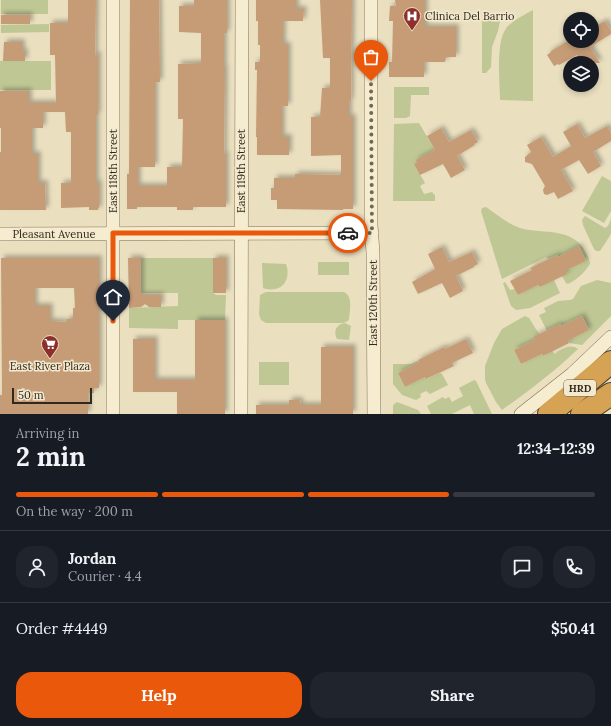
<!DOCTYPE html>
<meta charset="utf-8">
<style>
:root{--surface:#171b24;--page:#20242c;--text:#f1f3f6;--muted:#9ea1a6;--line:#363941;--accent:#ea580c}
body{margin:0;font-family:Lora,serif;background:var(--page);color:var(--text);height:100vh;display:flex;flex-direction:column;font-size:15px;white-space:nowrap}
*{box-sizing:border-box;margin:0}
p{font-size:13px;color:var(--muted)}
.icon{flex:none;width:22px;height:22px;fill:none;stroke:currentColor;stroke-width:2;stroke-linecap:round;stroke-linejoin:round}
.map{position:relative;height:414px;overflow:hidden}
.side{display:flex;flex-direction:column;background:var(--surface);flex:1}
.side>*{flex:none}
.buttons{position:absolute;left:563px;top:12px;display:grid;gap:8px}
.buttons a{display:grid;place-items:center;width:36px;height:36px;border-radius:50%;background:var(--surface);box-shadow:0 2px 6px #0003;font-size:20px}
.scale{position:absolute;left:12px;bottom:10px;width:80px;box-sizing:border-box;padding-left:4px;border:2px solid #32281c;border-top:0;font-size:11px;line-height:14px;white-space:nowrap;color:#32281c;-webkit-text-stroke:3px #f2e9ce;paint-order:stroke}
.pin{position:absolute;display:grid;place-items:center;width:34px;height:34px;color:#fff;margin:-41px -17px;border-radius:50% 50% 50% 0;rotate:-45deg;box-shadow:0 0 4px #0007}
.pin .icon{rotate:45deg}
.courier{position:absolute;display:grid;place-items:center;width:40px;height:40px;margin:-20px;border:3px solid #ea580c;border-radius:50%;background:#fff;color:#222;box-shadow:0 1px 5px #0007}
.head em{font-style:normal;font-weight:800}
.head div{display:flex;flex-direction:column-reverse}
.head{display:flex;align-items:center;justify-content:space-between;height:68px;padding:0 16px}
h1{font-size:26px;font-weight:800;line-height:30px}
.bar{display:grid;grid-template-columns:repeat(4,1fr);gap:6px 4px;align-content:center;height:48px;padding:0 16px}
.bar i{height:5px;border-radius:3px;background:var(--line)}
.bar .current{background:var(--accent)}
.bar p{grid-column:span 4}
.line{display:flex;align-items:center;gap:10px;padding:0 16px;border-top:1px solid var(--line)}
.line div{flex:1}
.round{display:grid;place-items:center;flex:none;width:42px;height:42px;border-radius:16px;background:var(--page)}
.cta{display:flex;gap:8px;margin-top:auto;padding:8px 16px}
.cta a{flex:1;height:46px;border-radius:16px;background:var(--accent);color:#fff;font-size:16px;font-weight:800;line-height:46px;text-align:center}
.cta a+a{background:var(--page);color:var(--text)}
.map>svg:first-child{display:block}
</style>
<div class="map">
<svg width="611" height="414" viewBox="0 0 611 414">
<defs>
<filter id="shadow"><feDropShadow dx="3" dy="-3" stdDeviation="2" flood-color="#0004"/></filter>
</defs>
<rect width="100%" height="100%" fill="#eadfbf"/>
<g fill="#bfc794">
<rect x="1" y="0" width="47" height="14"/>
<path d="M533,10V101L500,100C500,81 495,42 507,27C514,20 524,15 533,10Z"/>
<polygon points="482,20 500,21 498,31 492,47 491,67 486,73 482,73"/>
<polygon points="49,24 49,32 1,33 1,25"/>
<rect x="0" y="61" width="51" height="29"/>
<polygon points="394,87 429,87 429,95 411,95 410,116 406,118 394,118"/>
<polygon points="419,123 435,150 417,160 417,162 414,164 425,183 420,186 424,194 432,192 435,195 435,201 393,201 394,124"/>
<polygon points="602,176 611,181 611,211 604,223 582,211"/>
<path d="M486,207C496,214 508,224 520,228C544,235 573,226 586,253C588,257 590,260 590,264C584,273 578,279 568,284L566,283L562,276L566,274L565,271L586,261L579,247L558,257L557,255L548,259L546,257L502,279L481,211L482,208Z"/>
<polygon points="585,216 605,228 608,226 611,219 611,234 600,251 596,251 594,249 583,225 582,220"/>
<polygon points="141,258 213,258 213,293 216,295 226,295 225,320 178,320 178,329 129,328 129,308 178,306 178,293 141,293"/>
<rect x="318" y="262" width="31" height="13"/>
<path d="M262,263L286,264C292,281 280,294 263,288Z"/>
<polygon points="554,280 560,293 530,308 516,310 511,306 503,283 505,282 510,290 515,289 518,295 538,285 540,287"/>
<polygon points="597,280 611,283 611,316 582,345 569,343 568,341 589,330 582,316 561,326 560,324 547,331 539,315 546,312 544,308 558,301 570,300 573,299 581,286"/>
<path d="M266,292H344C353,296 350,310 349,319L348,321L343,323H266L261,320L259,314L260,295Z"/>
<path d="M525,316L529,318L539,334L534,337L535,340L514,350L521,364L542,354L543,356L553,351L554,354C562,349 570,343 578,349C555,371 529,391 502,410L496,402L486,383L485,380V366L494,343L502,329Z"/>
<path d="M345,323L351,326L349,340L337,339C333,332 336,324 345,323Z"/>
<polygon points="418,361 419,362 398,373 405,387 425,377 427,379 440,373 442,374 448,385 430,394 426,391 420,394 421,397 416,400 402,395 393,384 393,364 411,364"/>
<rect x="259" y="362" width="30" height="23"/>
<polygon points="474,380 476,381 492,414 474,414 470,405 452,414 431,414 427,406 443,397 445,399 449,397 452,402 463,396 459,388"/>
<polygon points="397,402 418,410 421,414 393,414 393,405"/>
</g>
<g fill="#c69c77" fill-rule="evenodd" filter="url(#shadow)">
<polygon points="68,0 96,0 95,55 98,54 98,115 96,115 96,183 99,183 99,207 98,210 89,210 89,207 61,208 61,183 71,183 71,132 66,132 65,112 43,112 43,128 32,128 32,154 38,154 38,183 45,183 46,210 0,210 0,152 1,152 1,128 0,128 0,91 29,91 29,103 56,103 55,55 50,55 50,23 68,23"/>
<polygon points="130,0 159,0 160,82 155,82 155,167 138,167 138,186 167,186 167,167 182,167 183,119 178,119 178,64 201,63 201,33 179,32 179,6 194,6 194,0 227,0 227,33 224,33 224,68 225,68 224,154 226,154 226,207 193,207 193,210 177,210 177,207 137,207 137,209 127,209 127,174 129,174"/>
<polygon points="256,0 296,0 296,9 304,9 303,21 283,21 283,45 288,45 288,106 282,106 282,137 289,137 289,155 257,155 257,137 256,137 257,70 255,70 255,62 260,62 260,45 258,45 258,21 256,21"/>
<polygon points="320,0 352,0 351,101 349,101 349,117 353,117 353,209 343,209 343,210 277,209 277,200 271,200 271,188 274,188 274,178 295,178 295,174 341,175 341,155 311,156 311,117 320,117 322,88 330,88 330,58 323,58"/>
<polygon points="395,0 425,0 425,27 456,27 456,57 446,57 445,62 424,62 424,77 389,77 389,62 392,62 393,21 389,21 390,6 396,6"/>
<rect x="1" y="15" width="29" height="9"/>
<polygon points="605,21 611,31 611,34 590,47 600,63 582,63 577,55 559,65 558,64 554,66 547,55 551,52 551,51 568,41 592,41 592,28"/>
<polygon points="4,42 22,42 22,51 25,51 25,61 3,61"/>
<polygon points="577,124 585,138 607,126 611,133 611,141 593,152 601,166 588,174 579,160 561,170 573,191 558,199 554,192 547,195 544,194 543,190 545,186 532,164 525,162 525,157 531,152 527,145 541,137 553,157 571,146 563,132"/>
<polygon points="441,128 449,142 471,130 478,142 474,144 475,145 457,156 465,170 451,178 443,164 420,175 414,164 417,162 416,160 435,150 427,136"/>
<polygon points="579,246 586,261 565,271 567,274 540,287 538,285 518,295 510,281 532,270 530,268 557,255 558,257"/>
<polygon points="442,247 449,262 472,252 478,264 474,266 474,267 456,276 463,291 450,298 442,283 418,294 412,282 435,269 428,254"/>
<path d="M1,258H99V388H94V393H88V414H0V395H2ZM35,288H74L75,308H73V318L67,319V322L50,321V306H35Z"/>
<polygon points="128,258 141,258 141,295 161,295 161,307 149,307 145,304 141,307 129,308"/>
<rect x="213" y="258" width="13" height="35"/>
<polygon points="582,316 589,330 568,341 569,343 543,356 542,354 521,364 514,350 535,340 533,337 539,334 560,324 561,326"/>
<polygon points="195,320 225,320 225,414 177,414 177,392 133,392 133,339 155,339 155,380 195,380"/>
<polygon points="466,339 473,353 452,363 454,366 426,379 425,377 405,387 398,373 419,362 418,360 444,347 445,349"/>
<polygon points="321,347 353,347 353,414 256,414 256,405 289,405 289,400 300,400 301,405 321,405"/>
</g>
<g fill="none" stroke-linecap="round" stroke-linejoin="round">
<defs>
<g id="street">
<polyline points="371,0 371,225 373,253 374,414"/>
<polyline points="0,234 372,233"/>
<polyline points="113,414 113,0"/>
<polyline points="241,414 242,0"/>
<polyline points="521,414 572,374 611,337"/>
</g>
<g id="highway">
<polyline points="549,414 611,362"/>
<polyline points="582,414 611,394"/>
</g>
</defs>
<use href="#street" stroke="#827059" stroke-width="14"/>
<use href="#highway" stroke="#4f3f2d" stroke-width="24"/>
<use href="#street" stroke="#f6edd1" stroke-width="13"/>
<use href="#highway" stroke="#d6a254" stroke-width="22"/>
</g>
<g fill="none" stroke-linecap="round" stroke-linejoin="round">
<polyline stroke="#726855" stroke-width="4" stroke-dasharray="0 7.2" points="348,233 372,233 371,81"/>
<polyline stroke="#ea580c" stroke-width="5" points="113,321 113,233 348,233"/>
</g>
<defs>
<symbol id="hospital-pin" viewBox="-11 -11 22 30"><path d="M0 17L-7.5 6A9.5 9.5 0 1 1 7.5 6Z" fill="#8d302d" stroke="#f2e9ce"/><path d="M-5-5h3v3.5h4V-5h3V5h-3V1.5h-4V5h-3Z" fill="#fff"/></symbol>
<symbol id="supermarket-pin" viewBox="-11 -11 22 30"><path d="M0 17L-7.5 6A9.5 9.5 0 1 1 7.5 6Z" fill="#8d302d" stroke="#f2e9ce"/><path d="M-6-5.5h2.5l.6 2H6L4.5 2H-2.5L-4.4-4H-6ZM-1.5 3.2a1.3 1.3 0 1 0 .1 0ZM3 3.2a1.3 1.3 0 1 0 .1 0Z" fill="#fff"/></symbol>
</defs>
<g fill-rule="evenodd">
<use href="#hospital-pin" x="402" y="6" width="20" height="27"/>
<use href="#supermarket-pin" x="40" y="334" width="20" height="27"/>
</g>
<g text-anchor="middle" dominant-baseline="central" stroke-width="3" stroke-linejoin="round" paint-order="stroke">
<rect fill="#f2e9ce" stroke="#6c6251" stroke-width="1" x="564" y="380" width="32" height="16" rx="3"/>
<g font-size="10" font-weight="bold" fill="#32281c">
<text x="580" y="388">HRD</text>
</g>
<g font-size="11" fill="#32281c" stroke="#f2e9ce" text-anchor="start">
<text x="425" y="16">Clinica Del Barrio</text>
<text x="50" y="366" text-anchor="middle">East River Plaza</text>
</g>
<g font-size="11" fill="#32281c" stroke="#f2e9ce">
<text transform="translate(113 171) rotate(-90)">East 118th Street</text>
<text transform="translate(241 171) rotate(-90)">East 119th Street</text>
<text x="54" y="234">Pleasant Avenue</text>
<text transform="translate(373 303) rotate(-90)">East 120th Street</text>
</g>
</g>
</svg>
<div class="buttons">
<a><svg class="icon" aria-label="locate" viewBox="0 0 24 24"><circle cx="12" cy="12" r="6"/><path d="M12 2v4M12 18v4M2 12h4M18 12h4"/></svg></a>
<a><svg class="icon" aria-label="layers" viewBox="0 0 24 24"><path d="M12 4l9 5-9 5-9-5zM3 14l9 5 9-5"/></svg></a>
</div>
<div class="scale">50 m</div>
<div class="pin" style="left:371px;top:81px;background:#ea580c"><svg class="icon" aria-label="bag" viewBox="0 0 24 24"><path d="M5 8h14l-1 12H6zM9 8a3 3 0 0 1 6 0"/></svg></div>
<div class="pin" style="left:113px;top:321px;background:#1f2937"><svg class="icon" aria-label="home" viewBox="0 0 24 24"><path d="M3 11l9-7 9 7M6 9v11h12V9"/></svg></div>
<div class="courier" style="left:348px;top:233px"><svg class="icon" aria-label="car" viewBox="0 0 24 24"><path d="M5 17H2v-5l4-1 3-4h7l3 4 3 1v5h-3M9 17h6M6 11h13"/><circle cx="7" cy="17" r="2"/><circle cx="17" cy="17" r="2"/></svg></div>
</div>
<section class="side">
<div class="head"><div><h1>2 min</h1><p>Arriving in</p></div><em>12:34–12:39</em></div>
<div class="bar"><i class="current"></i><i class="current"></i><i class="current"></i><i></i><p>On the way · 200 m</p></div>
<div class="line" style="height:72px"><a class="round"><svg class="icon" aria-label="person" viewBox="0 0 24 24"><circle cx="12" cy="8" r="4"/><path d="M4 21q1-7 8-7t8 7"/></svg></a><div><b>Jordan</b><p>Courier · 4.4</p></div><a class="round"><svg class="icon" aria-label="chat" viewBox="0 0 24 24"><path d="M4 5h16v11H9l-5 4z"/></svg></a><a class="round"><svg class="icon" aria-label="phone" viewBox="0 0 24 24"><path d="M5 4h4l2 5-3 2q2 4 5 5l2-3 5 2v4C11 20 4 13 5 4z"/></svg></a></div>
<div class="line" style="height:52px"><div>Order #4449</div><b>$50.41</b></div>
<div class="cta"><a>Help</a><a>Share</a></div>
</section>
